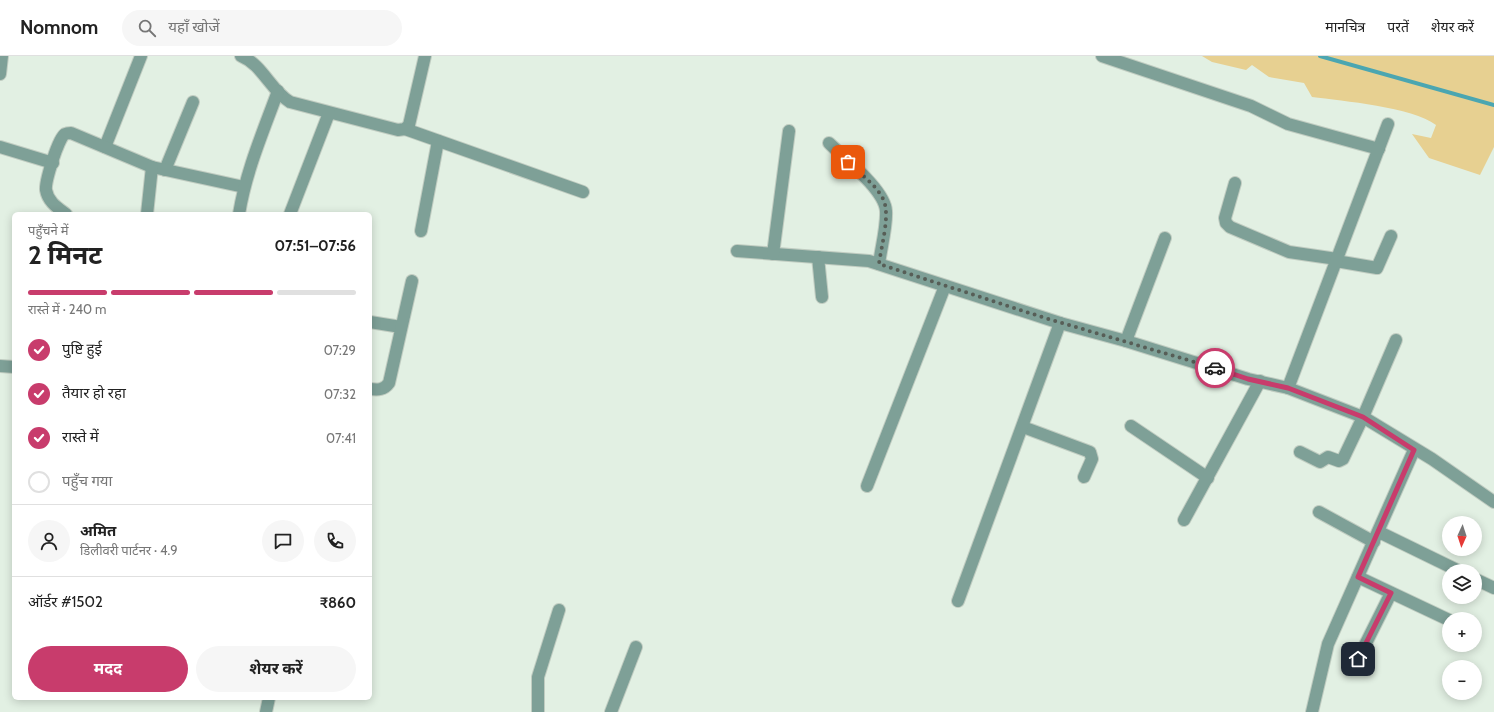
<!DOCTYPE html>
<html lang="hi">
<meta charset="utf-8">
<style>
:root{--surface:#fff;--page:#f6f6f6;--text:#222;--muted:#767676;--line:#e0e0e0;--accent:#c83c6c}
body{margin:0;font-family:Cabin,"Noto Sans Devanagari",sans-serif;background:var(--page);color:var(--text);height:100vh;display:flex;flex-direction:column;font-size:15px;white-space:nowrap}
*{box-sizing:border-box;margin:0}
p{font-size:13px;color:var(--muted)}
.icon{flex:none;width:22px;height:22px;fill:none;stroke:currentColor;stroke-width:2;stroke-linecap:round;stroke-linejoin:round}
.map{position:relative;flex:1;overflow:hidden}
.panel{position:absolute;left:12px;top:156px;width:360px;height:488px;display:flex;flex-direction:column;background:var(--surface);border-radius:6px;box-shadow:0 2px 10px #0003}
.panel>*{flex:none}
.needle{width:26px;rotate:183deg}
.controls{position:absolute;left:1442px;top:460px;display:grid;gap:8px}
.controls a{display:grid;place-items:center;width:40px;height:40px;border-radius:50%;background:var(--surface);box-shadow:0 2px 10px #0003;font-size:20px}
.pin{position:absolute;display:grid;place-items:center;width:34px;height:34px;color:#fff;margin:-17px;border-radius:8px;box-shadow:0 2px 6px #0006}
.courier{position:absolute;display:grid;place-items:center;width:40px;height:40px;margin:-20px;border:3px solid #c83c6c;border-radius:50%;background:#fff;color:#222;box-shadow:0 1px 5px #0007}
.summary em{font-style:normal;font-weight:700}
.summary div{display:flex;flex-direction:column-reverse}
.summary{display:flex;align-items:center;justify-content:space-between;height:68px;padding:0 16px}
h1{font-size:26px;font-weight:700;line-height:30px}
.bar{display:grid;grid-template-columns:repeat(4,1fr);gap:6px 4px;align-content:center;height:48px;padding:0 16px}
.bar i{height:5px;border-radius:3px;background:var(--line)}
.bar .on{background:var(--accent)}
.bar p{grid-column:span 4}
.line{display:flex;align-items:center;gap:10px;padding:0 16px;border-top:1px solid var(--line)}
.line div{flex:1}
.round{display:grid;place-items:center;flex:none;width:42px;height:42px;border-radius:21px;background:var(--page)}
ol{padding:0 16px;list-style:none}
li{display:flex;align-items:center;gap:12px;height:44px}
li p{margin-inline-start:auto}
li .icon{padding:4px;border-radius:50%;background:var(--accent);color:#fff;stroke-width:4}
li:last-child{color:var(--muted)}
li i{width:22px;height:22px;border:2px solid var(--line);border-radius:50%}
.cta{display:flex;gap:8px;margin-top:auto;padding:8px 16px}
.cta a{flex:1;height:46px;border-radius:24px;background:var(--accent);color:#fff;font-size:16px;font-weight:700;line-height:46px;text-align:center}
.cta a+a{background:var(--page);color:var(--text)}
header{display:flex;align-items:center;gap:24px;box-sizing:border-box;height:56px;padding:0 20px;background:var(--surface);border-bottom:1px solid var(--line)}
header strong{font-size:19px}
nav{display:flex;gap:22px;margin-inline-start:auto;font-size:14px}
.search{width:280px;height:36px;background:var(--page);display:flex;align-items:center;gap:10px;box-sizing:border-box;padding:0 14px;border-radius:22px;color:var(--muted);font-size:15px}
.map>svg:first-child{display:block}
</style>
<header>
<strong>Nomnom</strong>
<div class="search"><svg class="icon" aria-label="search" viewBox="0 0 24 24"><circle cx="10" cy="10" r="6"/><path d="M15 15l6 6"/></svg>यहाँ खोजें</div>
<nav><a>मानचित्र</a><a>परतें</a><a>शेयर करें</a></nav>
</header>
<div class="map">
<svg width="1494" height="656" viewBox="0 0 1494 656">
<rect width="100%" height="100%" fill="#e2f0e3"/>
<path fill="#e7d091" d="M1202,0H1494V91L1480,119L1429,102L1412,78L1431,82L1436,69C1412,51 1343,45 1312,41L1304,27L1269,21L1252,9L1246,14L1212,6Z"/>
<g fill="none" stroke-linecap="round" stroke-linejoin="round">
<polyline stroke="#4ba6b1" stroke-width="4" points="1320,0 1494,49"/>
<defs>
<g id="minor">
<path d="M241,0C263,9 270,34 290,46L398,74L405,73L409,69L425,0"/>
<polyline points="1102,0 1251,50 1288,68 1379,93"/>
<polyline points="0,18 2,0"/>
<polyline points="405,73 583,136"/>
<path d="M829,87C844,102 885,134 886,155C887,170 881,192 879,208"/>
<polyline points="0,91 53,107"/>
<polyline points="105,91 141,0"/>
<polyline points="165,114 193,46"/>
<polyline points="1235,127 1225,162 1226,167 1230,171 1289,196 1337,203"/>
<path d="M66,158C58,152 48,146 46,134C45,126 58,82 65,78C67,77 69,77 71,77L152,111L244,131"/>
<polyline points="147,158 152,111"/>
<path d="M239,158C246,115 263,76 278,35"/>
<polyline points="290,158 329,57"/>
<polyline points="421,175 438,85"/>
<polyline points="737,195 869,205 1060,267 1126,285 1248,323 1288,332 1363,361 1432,403 1494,446"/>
<polyline points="773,198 789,75"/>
<polyline points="818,201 822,241"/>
<polyline points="1336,205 1377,212 1391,180"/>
<polyline points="370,266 401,271"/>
<polyline points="1126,285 1165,182"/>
<polyline points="0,310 14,311"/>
<polyline points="1288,332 1388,68"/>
<path d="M370,333C378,334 384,334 389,327L412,225"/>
<polyline points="1131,370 1208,422"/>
<polyline points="1023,371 1090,396 1092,403 1084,421"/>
<polyline points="1300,396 1320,406 1328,401 1339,405 1343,403 1363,361 1396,284"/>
<polyline points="867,430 945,230"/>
<polyline points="1319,456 1374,486"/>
<polyline points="1184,464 1260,325"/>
<polyline points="1379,476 1459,515"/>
<polyline points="1358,521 1449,564"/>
<polyline points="1475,523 1494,532"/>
<polyline points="958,545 1060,267"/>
<polyline points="1358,603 1391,537"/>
<polyline points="266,656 269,642"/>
<polyline points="538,656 538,621 559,554"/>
<polyline points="611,656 636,591"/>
<polyline points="1312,656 1328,588 1414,394"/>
</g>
</defs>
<use href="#minor" stroke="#c0ccc1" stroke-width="14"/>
<use href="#minor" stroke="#7ea097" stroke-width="12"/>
</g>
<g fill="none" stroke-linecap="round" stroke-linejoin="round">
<path stroke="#575e57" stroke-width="4" stroke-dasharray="0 7.2" d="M848,106C859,117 878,130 884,145C890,161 881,191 879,208L1045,262L1215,312"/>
<polyline stroke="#c83c6c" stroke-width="5" points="1215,312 1248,323 1288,332 1363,361 1414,394 1358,521 1391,537 1358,603"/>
</g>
</svg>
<div class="controls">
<a><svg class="needle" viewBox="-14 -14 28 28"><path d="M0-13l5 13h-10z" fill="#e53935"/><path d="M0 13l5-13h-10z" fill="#767676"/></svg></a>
<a><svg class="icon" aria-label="layers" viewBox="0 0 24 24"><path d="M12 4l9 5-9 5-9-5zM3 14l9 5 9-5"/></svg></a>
<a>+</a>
<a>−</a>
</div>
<div class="pin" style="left:848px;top:106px;background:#ea580c"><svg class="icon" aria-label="bag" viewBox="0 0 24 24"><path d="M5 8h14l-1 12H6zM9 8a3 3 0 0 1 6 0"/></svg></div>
<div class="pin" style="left:1358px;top:603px;background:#1f2937"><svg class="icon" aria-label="home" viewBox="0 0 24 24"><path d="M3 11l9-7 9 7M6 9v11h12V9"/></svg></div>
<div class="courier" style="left:1215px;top:312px"><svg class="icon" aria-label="car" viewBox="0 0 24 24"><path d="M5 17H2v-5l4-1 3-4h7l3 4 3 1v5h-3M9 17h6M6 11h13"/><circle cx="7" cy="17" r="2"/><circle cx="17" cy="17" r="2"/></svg></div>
<section class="panel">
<div class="summary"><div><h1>2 मिनट</h1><p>पहुँचने में</p></div><em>07:51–07:56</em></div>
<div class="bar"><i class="on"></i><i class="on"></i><i class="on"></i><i></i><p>रास्ते में · 240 m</p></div>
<ol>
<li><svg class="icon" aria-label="check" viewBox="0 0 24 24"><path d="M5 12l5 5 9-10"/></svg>पुष्टि हुई<p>07:29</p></li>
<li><svg class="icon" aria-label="check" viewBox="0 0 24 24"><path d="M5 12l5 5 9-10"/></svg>तैयार हो रहा<p>07:32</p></li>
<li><svg class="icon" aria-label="check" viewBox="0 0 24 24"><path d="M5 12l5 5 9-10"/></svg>रास्ते में<p>07:41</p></li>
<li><i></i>पहुँच गया</li>
</ol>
<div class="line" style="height:72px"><a class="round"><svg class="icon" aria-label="person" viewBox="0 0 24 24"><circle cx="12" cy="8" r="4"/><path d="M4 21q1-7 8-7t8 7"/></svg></a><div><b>अमित</b><p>डिलीवरी पार्टनर · 4.9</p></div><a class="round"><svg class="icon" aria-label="chat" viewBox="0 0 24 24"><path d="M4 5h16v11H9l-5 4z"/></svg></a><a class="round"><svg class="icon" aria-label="phone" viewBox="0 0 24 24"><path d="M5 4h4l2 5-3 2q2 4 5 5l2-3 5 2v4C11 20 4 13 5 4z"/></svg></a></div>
<div class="line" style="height:52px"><div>ऑर्डर #1502</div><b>₹860</b></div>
<div class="cta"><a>मदद</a><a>शेयर करें</a></div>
</section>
</div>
